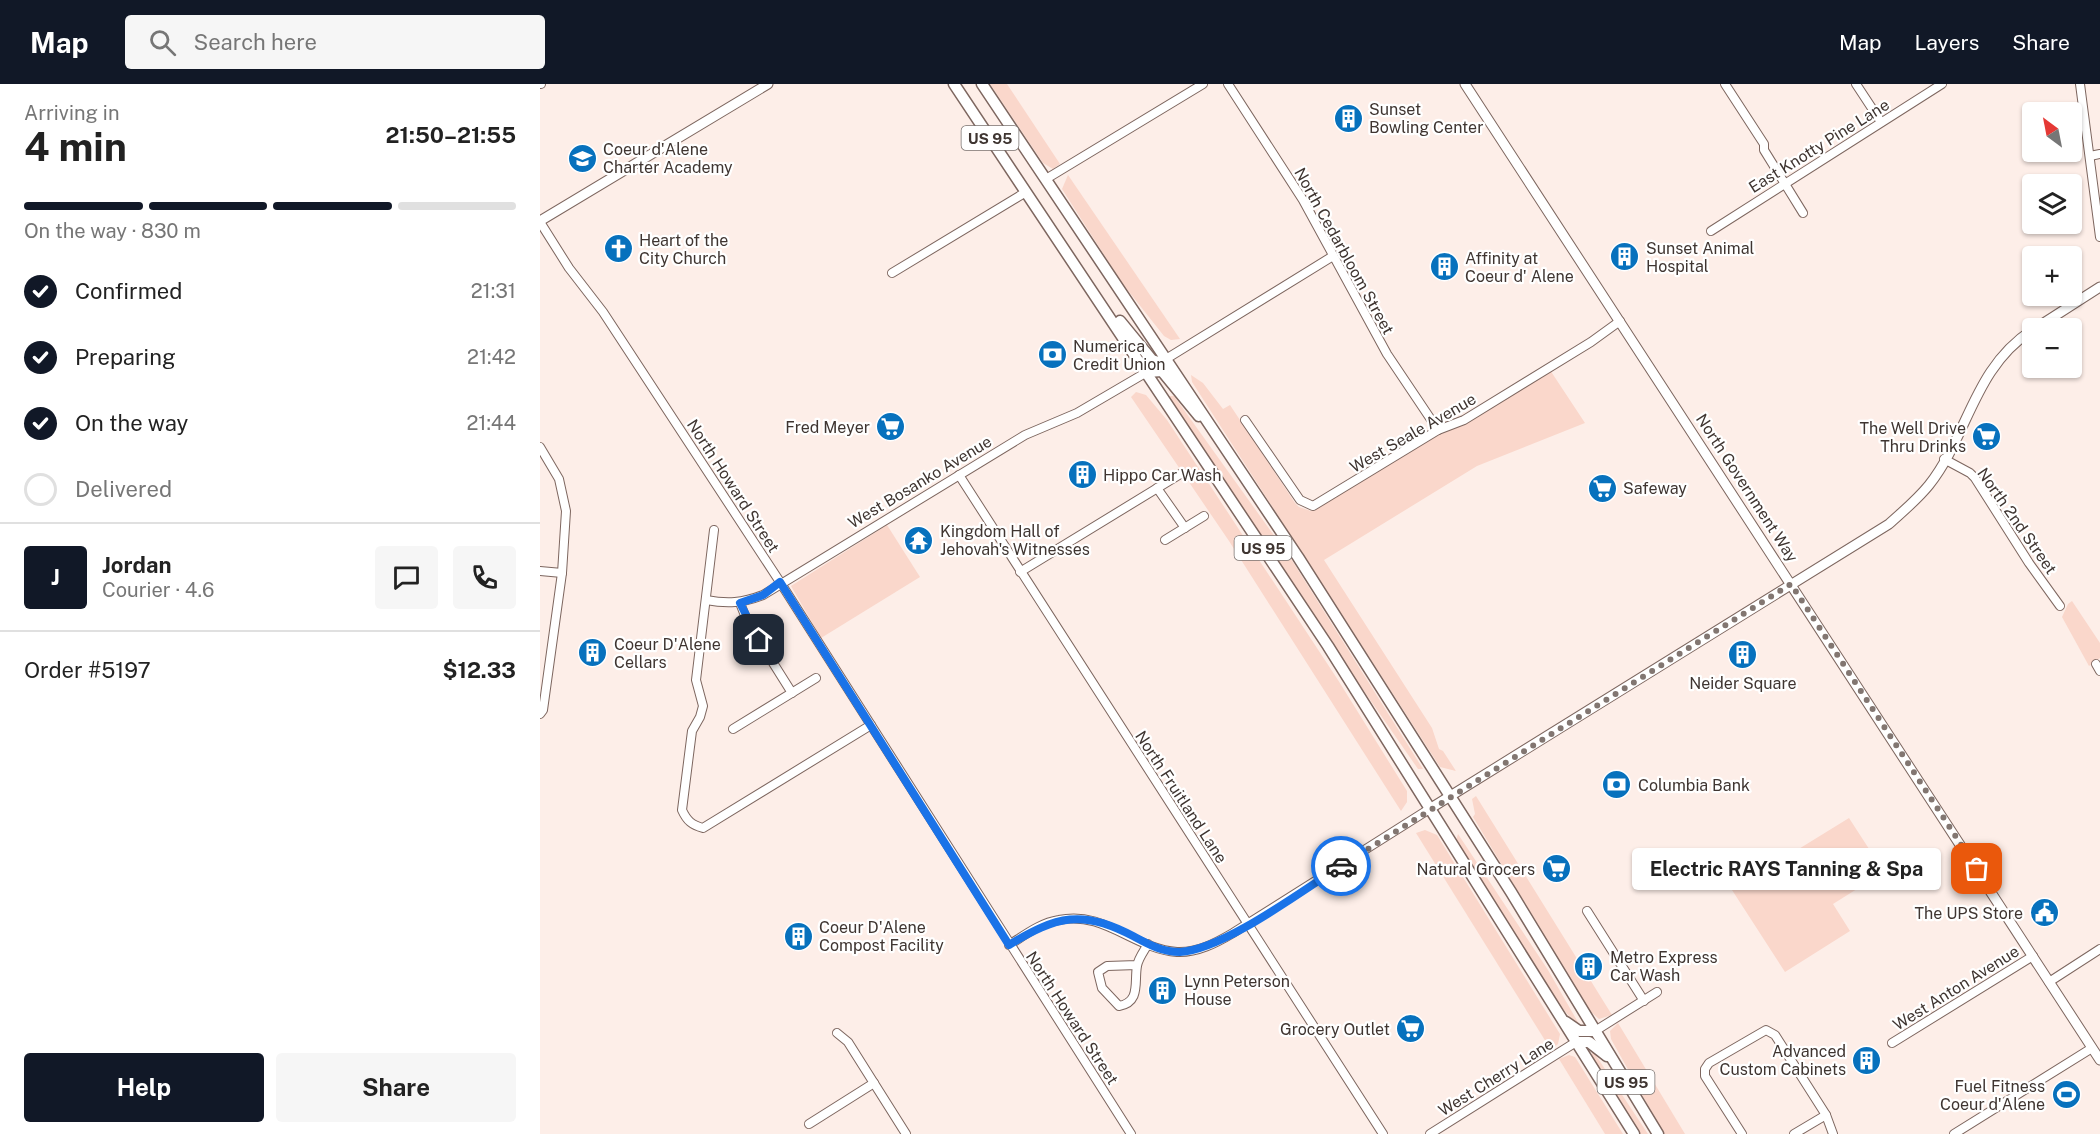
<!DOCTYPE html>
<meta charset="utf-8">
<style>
:root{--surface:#fff;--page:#f6f6f6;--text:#222;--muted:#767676;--line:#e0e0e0;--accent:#111827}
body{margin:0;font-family:"Public Sans",sans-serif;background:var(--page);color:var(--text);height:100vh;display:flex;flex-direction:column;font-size:22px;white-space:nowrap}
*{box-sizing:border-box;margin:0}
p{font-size:20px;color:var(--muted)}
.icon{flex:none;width:33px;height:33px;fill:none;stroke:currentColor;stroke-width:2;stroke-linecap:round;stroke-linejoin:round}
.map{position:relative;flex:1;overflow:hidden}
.details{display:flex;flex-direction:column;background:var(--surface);width:540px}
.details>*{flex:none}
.needle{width:39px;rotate:328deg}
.controls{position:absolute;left:1482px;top:18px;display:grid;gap:12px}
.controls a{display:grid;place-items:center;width:60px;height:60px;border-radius:6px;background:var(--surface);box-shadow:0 2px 4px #0004;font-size:30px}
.pin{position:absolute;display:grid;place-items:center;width:51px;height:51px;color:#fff;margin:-26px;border-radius:12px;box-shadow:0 3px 9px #0006}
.courier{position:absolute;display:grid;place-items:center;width:60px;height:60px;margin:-30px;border:4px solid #1a73e8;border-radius:50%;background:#fff;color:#222;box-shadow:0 2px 8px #0007}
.bubble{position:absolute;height:42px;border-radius:6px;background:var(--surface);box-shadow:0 2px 4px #0004;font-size:20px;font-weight:700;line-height:42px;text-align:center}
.summary em{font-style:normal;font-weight:700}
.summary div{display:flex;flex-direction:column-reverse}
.summary{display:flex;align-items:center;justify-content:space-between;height:102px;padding:0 24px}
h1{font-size:39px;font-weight:700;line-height:45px}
.bar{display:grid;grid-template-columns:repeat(4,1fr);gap:9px 6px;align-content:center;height:72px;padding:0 24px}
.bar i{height:8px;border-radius:4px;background:var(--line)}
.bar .selected{background:var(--accent)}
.bar p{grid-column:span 4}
.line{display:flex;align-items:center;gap:15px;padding:0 24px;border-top:2px solid var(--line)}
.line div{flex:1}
.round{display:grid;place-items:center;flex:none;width:63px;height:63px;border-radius:6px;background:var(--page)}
ol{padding:0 24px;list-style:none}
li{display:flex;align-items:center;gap:18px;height:66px}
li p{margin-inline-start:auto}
li .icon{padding:6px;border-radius:50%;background:var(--accent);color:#fff;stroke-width:4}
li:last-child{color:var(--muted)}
li i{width:33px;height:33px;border:3px solid var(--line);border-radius:50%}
.primary-button{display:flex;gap:12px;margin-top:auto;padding:12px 24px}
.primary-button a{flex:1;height:69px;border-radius:6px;background:var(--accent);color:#fff;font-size:24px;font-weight:700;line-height:69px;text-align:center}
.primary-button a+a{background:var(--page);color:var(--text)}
header{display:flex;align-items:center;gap:36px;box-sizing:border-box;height:84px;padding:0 30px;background:var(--accent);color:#fff}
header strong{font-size:28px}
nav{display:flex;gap:33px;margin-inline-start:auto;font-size:21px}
.search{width:420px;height:54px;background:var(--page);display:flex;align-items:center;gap:15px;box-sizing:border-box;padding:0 21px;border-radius:6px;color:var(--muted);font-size:22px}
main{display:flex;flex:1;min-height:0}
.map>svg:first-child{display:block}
</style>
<header>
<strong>Map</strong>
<div class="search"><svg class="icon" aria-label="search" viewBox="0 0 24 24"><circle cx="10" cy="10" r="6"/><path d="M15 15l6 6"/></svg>Search here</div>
<nav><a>Map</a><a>Layers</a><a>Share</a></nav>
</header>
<main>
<section class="details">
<div class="summary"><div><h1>4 min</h1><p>Arriving in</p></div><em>21:50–21:55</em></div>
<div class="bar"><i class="selected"></i><i class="selected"></i><i class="selected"></i><i></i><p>On the way · 830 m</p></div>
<ol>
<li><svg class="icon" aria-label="check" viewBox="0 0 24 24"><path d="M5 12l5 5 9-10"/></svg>Confirmed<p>21:31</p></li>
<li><svg class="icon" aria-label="check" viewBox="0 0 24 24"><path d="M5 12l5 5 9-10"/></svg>Preparing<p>21:42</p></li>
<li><svg class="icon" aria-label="check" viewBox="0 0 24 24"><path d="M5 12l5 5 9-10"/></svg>On the way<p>21:44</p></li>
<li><i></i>Delivered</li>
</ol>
<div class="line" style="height:108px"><b class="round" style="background:var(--accent);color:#fff">J</b><div><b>Jordan</b><p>Courier · 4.6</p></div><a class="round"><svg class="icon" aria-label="chat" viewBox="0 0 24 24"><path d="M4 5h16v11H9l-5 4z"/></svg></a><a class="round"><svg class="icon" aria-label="phone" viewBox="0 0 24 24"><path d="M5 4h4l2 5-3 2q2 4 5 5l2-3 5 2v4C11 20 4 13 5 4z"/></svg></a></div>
<div class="line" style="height:78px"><div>Order #5197</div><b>$12.33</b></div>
<div class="primary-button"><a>Help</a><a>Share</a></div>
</section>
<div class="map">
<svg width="1560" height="1050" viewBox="0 0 1560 1050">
<rect width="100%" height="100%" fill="#fdeee8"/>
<g fill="#fad7cb">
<polygon points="450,0 467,0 520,80 513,85 503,79"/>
<polygon points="528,91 640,255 631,256 624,252 582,199 522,105"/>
<polygon points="1010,286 1045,339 937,382 784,476 892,644 899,665 903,667 916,687 900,683 652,298 651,291 663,299 683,325 690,321 755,419 759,423 771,427 892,354 928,338"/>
<polygon points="596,308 606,311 627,336 798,596 867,707 867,718 861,727 689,457 591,313"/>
<polygon points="630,312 634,312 753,478 883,685 878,685 758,512 629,315"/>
<polygon points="347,441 380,493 281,554 251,502"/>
<polygon points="1532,517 1560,559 1560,574 1549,582 1522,533 1528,520"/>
<polygon points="936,712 1072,931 1059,935 1050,927 933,733 935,730 932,715"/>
<polygon points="1309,734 1344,788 1293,820 1310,847 1245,888 1192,806"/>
<polygon points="885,746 897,751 1020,950 1018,960 1011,966 876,749"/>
<path d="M918,750L1008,886L1039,940C1023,938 931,782 916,757Z"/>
<polygon points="1078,939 1145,1050 1124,1050 1119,1041 1071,955 1070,947"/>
<polygon points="1052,967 1055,970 1108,1050 1098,1050 1052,975"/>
<polygon points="1029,971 1035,973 1083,1050 1065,1050 1019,975"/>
</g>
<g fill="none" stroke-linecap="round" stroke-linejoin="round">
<defs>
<g id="minor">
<polyline points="0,0 1,0"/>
<polyline points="688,0 763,116 847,270 898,346"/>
<polyline points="1185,0 1224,60 1224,66 1263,129"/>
<polyline points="1316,0 1341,38"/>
<polyline points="1540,0 1560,153"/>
<polyline points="1550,72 1560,70"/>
<polyline points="506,95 663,0"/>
<polyline points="0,138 29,184 63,228 240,498 591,1050"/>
<polyline points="1171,147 1402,0"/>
<polyline points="352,189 486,108"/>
<polyline points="626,275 793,172"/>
<polyline points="705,336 760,416 773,422 898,346 924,336 1051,258 1080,237"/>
<polyline points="0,363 19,395 26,427 22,489 3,626 0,630"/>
<polyline points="1404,375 1430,389 1435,394 1489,479 1520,522"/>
<polyline points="419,391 843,1050"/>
<polyline points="617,404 645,444"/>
<path d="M174,446L156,596L163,622L160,633L152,647L142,726C147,737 152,741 163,744L331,641"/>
<polyline points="625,456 664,432"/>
<polyline points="0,487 22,489"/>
<polyline points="480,488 642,389"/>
<path d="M166,516C188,520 202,519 223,511L485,351L537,329L607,288"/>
<polyline points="200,519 208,539 252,609"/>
<polyline points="1556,580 1560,587"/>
<polyline points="193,645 276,594"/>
<polyline points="1047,827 1104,917"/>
<path d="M469,861C485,851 500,839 519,836C564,826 594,865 637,868C657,869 676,859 693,849L891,724"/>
<path d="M597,881L567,882L558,888L562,904L579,922C601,918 594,898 597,882C598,875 604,867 608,860"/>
<polyline points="1509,898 1560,865"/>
<polyline points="1055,947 1117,908"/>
<polyline points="297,949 308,958 366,1050"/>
<polyline points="1352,959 1493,872"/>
<polyline points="269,1040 334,999"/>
<polyline points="890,1050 1036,958"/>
<polyline points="1202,1050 1165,992 1165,985 1169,979 1226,946 1235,951 1286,1031 1293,1050"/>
<polyline points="1254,1050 1286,1031"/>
<polyline points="1414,1050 1552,964"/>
</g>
<g id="major">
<polyline points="925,0 1560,976"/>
<polyline points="0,137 228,0"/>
<polyline points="1496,244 1560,203"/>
<path d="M891,724L1349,440C1362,428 1377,416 1389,401C1429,350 1433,285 1492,246"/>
</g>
<g id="highway">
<polyline points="414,0 788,562 1094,1050"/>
<polyline points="442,0 758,473 971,808 1118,1050"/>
<polyline points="580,237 612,276 618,278 626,275"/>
<polyline points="607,288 622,287 659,332"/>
<polyline points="1026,938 1039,947 1055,947"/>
<polyline points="1036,958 1049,958 1067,972"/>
</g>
</defs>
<use href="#minor" stroke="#7d665f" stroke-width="10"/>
<use href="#major" stroke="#7d665f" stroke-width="11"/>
<use href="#highway" stroke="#7d665f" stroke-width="13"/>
<use href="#minor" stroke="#fff" stroke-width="8"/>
<use href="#major" stroke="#fff" stroke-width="9"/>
<use href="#highway" stroke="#fff" stroke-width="10"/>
</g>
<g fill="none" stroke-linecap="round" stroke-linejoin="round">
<polyline stroke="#827671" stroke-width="6" stroke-dasharray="0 10.8" points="801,782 1251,500 1437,785"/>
<path stroke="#1a73e8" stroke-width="8" d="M219,556L200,519L223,511L240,498L469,861C516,832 543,825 593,852C608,860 622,868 640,868C683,866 763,806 801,782"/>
</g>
<defs>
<symbol id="building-disc" viewBox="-11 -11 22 22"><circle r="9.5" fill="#0771bd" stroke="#fff"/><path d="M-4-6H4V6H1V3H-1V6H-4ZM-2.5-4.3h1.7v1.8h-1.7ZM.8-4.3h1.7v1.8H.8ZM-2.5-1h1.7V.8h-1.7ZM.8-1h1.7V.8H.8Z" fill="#fff"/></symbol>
<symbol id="school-disc" viewBox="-11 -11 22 22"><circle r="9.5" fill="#0771bd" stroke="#fff"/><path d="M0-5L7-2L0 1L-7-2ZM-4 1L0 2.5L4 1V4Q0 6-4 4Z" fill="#fff"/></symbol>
<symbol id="church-disc" viewBox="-11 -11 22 22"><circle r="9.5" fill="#0771bd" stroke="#fff"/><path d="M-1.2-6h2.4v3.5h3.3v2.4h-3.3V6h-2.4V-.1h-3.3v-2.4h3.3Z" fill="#fff"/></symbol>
<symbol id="bank-disc" viewBox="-11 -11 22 22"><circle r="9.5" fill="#0771bd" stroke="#fff"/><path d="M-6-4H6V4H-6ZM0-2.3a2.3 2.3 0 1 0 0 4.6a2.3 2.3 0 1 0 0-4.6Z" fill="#fff"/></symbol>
<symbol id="supermarket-disc" viewBox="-11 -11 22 22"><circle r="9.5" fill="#0771bd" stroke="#fff"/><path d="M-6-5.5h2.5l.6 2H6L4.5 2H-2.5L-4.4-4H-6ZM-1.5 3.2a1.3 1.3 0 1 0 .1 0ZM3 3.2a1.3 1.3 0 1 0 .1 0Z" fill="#fff"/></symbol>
<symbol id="temple-disc" viewBox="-11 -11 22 22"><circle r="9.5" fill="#0771bd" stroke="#fff"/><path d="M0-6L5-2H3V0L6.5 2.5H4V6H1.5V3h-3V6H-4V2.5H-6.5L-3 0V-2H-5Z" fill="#fff"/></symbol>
<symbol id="civic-disc" viewBox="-11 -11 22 22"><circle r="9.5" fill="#0771bd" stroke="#fff"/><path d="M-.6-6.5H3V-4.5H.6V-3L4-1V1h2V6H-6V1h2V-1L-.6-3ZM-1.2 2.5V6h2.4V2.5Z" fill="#fff"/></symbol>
<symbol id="stadium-disc" viewBox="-11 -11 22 22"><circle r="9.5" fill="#0771bd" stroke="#fff"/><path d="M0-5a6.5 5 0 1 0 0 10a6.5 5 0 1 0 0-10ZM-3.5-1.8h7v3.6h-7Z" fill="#fff"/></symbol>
</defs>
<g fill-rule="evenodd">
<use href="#building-disc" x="792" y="18" width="33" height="33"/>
<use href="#school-disc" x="26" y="58" width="33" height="33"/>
<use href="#church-disc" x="62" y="148" width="33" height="33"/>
<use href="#building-disc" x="1068" y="156" width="33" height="33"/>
<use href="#building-disc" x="888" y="166" width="33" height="33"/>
<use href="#bank-disc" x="496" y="254" width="33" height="33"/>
<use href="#supermarket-disc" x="334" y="326" width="33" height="33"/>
<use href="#supermarket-disc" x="1430" y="336" width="33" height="33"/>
<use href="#building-disc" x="526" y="374" width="33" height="33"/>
<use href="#supermarket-disc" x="1046" y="388" width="33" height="33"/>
<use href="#temple-disc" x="362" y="440" width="33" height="33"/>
<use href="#building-disc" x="36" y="552" width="33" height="33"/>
<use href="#building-disc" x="1186" y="554" width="33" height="33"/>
<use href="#bank-disc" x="1060" y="684" width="33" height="33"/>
<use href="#supermarket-disc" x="1000" y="768" width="33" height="33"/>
<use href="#civic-disc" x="1488" y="812" width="33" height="33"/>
<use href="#building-disc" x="242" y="836" width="33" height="33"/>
<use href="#building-disc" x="1032" y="866" width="33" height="33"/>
<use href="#building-disc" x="606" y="890" width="33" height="33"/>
<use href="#supermarket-disc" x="854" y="928" width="33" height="33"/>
<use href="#building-disc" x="1310" y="960" width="33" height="33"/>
<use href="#stadium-disc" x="1510" y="994" width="33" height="33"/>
</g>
<g text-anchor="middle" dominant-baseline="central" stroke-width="4.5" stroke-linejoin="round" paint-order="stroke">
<g fill="#fff" stroke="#79726f" stroke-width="1.5">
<rect x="421.5" y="42" width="57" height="24" rx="4.5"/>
<rect x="694.5" y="452" width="57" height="24" rx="4.5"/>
<rect x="1057.5" y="986" width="57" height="24" rx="4.5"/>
</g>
<g font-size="15" font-weight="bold" fill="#3f3531">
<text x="450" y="54">US 95</text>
<text x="723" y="464">US 95</text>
<text x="1086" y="998">US 95</text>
</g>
<g font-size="16" fill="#3f3531" stroke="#fff" text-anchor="start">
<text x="829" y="25">Sunset<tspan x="829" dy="18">Bowling Center</tspan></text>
<text x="63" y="65">Coeur d'Alene<tspan x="63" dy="18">Charter Academy</tspan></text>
<text x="99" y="156">Heart of the<tspan x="99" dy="18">City Church</tspan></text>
<text x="1106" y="164">Sunset Animal<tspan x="1106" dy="18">Hospital</tspan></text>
<text x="925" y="174">Affinity at<tspan x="925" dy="18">Coeur d' Alene</tspan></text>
<text x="533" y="262">Numerica<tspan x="533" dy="18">Credit Union</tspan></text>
<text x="330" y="343" text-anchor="end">Fred Meyer</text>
<text x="1426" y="344" text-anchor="end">The Well Drive<tspan x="1426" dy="18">Thru Drinks</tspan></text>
<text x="563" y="391">Hippo Car Wash</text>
<text x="1083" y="404">Safeway</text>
<text x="400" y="447">Kingdom Hall of<tspan x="400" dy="18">Jehovah's Witnesses</tspan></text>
<text x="74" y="560">Coeur D'Alene<tspan x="74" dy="18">Cellars</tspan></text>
<text x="1203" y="599" text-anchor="middle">Neider Square</text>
<text x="1098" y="701">Columbia Bank</text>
<text x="995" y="785" text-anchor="end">Natural Grocers</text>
<text x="1483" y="829" text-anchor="end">The UPS Store</text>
<text x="279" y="843">Coeur D'Alene<tspan x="279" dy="18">Compost Facility</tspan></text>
<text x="1070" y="873">Metro Express<tspan x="1070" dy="18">Car Wash</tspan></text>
<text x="644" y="897">Lynn Peterson<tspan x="644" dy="18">House</tspan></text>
<text x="850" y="945" text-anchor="end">Grocery Outlet</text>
<text x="1306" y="967" text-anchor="end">Advanced<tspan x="1306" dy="18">Custom Cabinets</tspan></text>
<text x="1505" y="1002" text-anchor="end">Fuel Fitness<tspan x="1505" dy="18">Coeur d'Alene</tspan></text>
</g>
<g font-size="16" fill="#3f3531" stroke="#fff">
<text transform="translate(1279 62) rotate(-32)">East Knotty Pine Lane</text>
<text transform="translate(804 167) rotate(61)">North Cedarbloom Street</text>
<text transform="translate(873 349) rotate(-30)">West Seale Avenue</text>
<text transform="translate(380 398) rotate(-31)">West Bosanko Avenue</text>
<text transform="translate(193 402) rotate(57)">North Howard Street</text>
<text transform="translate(1207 404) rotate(57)">North Government Way</text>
<text transform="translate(1477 437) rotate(55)">North 2nd Street</text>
<text transform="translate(641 713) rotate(57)">North Fruitland Lane</text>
<text transform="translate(1416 904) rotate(-32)">West Anton Avenue</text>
<text transform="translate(532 934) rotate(57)">North Howard Street</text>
<text transform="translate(956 993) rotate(-32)">West Cherry Lane</text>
</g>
</g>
</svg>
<div class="controls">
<a><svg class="needle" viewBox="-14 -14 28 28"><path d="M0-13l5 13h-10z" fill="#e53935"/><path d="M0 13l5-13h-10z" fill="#767676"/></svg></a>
<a><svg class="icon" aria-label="layers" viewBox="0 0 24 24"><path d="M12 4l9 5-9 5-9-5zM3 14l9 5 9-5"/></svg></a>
<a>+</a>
<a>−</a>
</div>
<div class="pin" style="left:1437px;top:785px;background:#ea580c"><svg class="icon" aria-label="bag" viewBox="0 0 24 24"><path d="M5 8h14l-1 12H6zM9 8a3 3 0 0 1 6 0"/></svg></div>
<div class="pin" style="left:219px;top:556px;background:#1f2937"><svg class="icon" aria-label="home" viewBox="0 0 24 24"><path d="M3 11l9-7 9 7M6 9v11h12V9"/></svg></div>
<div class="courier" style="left:801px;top:782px"><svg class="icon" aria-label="car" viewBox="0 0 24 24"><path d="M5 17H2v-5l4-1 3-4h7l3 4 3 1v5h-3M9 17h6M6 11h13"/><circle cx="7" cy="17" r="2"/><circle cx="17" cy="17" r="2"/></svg></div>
<div class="bubble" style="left:1092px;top:764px;width:309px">Electric RAYS Tanning &amp; Spa</div>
</div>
</main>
